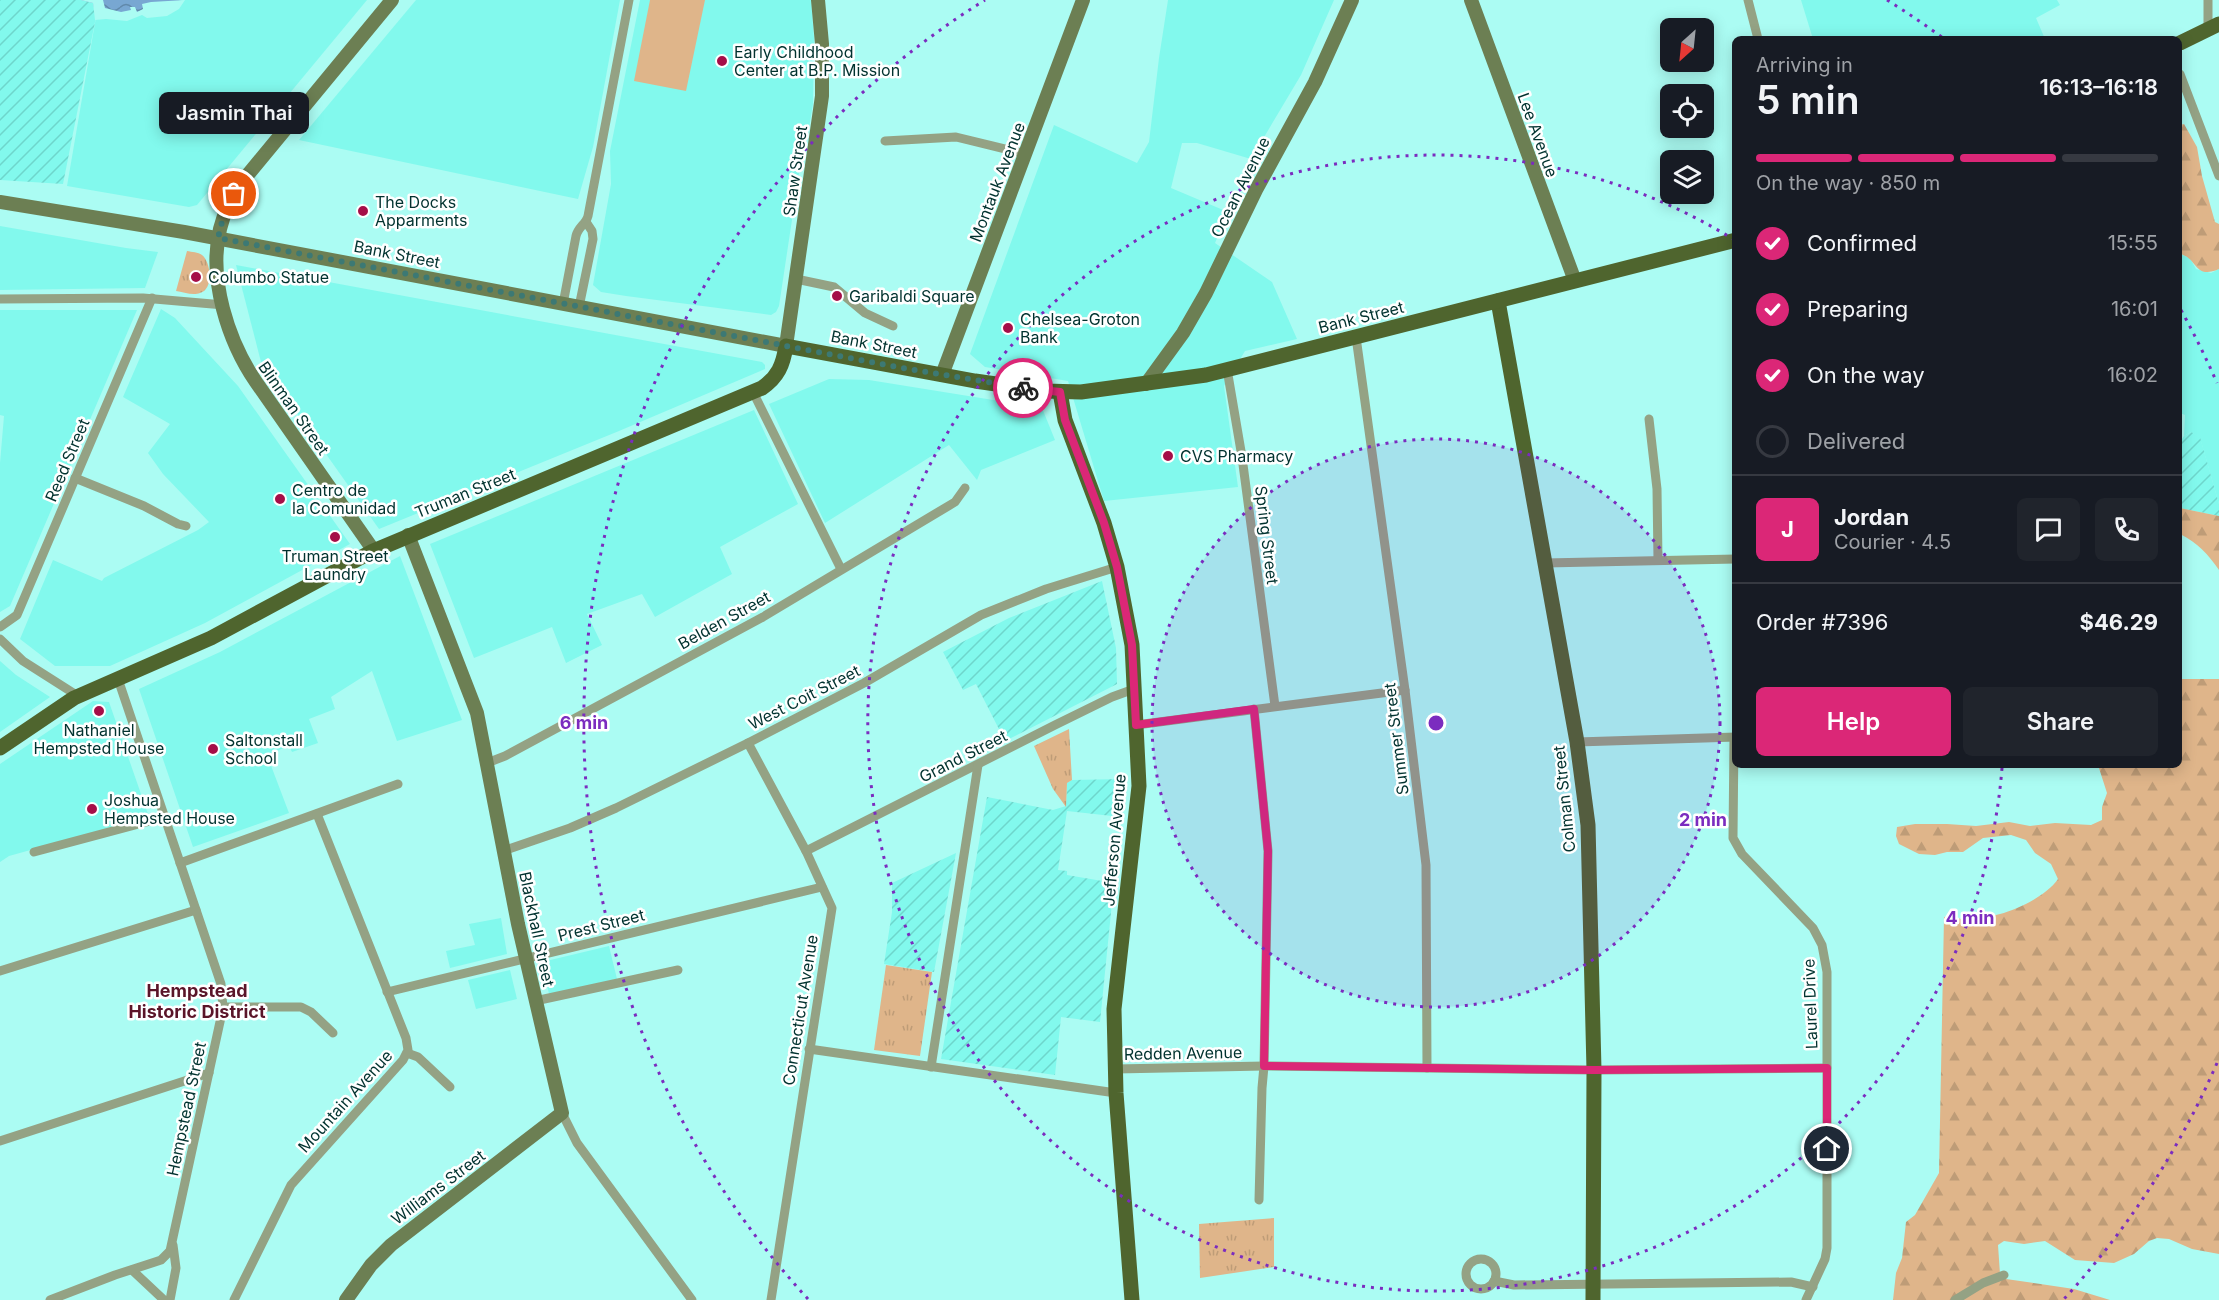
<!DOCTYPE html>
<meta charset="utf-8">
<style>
:root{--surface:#171b24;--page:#20242c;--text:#f1f3f6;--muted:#9ea1a6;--line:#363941;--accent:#db2777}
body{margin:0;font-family:Inter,sans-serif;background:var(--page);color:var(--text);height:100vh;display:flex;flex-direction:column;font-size:22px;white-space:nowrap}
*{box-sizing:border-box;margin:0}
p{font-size:20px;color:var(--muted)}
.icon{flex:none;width:33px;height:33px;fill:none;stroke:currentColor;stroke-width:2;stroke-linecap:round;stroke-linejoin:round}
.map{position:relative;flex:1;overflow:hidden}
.sheet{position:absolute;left:1732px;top:36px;width:450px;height:732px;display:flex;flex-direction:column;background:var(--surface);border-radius:9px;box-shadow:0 3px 15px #0003}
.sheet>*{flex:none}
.needle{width:39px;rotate:207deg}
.controls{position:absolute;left:1660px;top:18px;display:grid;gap:12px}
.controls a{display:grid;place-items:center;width:54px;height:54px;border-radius:9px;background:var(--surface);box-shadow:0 3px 15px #0003;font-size:30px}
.pin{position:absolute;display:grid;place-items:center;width:51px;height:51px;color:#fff;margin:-26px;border:3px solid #fff;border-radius:50%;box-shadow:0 2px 6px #0007}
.courier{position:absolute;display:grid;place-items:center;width:60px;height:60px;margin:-30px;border:4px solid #db2777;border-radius:50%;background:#fff;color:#222;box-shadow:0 2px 8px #0007}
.bubble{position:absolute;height:42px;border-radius:9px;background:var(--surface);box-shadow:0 3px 15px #0003;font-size:20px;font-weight:600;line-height:42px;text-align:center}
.head em{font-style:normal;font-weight:600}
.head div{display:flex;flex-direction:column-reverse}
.head{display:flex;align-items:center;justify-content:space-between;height:102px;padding:0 24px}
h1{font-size:39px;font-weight:600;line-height:45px}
.bar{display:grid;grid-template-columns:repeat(4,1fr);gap:9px 6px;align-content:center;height:72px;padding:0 24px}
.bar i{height:8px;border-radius:4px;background:var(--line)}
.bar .current{background:var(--accent)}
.bar p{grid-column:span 4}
.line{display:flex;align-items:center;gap:15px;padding:0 24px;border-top:2px solid var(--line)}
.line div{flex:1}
.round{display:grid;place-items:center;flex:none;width:63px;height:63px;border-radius:9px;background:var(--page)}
ol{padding:0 24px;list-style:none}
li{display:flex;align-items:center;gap:18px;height:66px}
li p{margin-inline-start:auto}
li .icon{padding:6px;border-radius:50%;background:var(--accent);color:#fff;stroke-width:4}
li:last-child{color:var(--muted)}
li i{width:33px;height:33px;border:3px solid var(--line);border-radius:50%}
.button{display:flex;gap:12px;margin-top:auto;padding:12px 24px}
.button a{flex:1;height:69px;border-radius:9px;background:var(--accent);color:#fff;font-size:24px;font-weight:600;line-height:69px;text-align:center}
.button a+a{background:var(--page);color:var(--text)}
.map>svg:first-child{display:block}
</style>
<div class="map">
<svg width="2219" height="1300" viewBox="0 0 2219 1300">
<defs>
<pattern id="industrial-furrows" width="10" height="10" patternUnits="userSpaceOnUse" patternTransform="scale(1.5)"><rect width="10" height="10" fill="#82f9ed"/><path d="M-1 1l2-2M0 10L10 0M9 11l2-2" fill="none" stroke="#6ed6cc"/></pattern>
<pattern id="grass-tufts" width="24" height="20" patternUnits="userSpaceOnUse" patternTransform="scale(1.5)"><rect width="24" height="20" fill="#dfb58a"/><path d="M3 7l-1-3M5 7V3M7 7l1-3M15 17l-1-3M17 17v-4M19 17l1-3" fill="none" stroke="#be9c77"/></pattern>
<pattern id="forest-firs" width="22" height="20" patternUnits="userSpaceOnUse" patternTransform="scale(1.5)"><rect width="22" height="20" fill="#dfb58a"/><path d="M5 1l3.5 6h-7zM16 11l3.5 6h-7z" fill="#be9c77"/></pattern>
<pattern id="water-waves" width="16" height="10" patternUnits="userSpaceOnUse" patternTransform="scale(1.5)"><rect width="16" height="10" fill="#78a7d2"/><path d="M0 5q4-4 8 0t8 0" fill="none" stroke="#6089ab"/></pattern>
</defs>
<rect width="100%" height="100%" fill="#abfcf3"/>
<g fill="#82f9ed">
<polygon points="182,0 367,0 197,205 189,207 67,186 96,17"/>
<polygon points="416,0 620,0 593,147 578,199 299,140"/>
<polygon points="640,0 811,0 814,38 813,104 809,128 806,127 779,306 776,312 771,315 626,296 601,292 593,285 611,184 610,151"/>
<polygon points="1168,0 1334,0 1301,75 1251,159 1197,143 1182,143 1171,188 1228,212 1215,243 1272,282 1297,339 1245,351 1224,386 1238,487 1104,501 1068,381 985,367 970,354 1054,125 1137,163 1149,142 1159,58"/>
<polygon points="1801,0 2057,0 2060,5 2036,18 2045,39 1813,39"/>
<polygon points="0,226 126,248 158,252 145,288 0,290"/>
<polygon points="2180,254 2190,258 2196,269 2211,273 2219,269 2219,504 2200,438 2191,432 2184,436 2185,415 2180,413"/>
<polygon points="236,265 762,362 765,365 765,369 619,431 379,529 261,362"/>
<polygon points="161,309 175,318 238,386 350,544 205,623 110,666 55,666 20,639 53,560 102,581 104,578 198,530 209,522 163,474 148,453 170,424 123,397"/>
<polygon points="0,310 137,310 10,606 0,612 0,463 4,416 0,415"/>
<polygon points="829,379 869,380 1042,408 1055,440 981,470 977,480 949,445 825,523 769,404"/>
<polygon points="754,410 798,504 720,547 732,574 655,617 642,594 587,614 602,645 566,663 552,627 474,658 430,544"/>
<polygon points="400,556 462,720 397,741 372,671 331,697 335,709 309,719 318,743 292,752 289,746 267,755 289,813 193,847 139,689 220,652"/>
<polygon points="0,661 16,675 50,697 0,732"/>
<polygon points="93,701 109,702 149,817 9,856 0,862 0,764"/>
<polygon points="501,918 507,954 450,968 446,951 475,945 469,924"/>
<polygon points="609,946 617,979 549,994 542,962"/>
<polygon points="510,970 517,999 476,1009 468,980"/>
</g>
<g fill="url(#industrial-furrows)">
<polygon points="0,0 81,0 93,3 96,17 63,184 0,180"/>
<polygon points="2191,432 2200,437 2219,504 2219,516 2180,508 2180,442 2184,436"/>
<polygon points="1102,581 1116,648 1117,684 1005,741 976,684 963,690 943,652 1009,618"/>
<polygon points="1125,779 1121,817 1067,811 1058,870 1067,871 1067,875 1114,883 1100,1022 1061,1017 1055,1075 941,1059 987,797 1053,810 1066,806 1067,783 1072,780"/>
<polygon points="956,853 934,972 884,964 892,912 892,883"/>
</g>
<g fill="url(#grass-tufts)">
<path d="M187,251C192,252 198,252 202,255C211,262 214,289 200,293C193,296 183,292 176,291Z"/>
<polygon points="1069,729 1072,780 1067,783 1066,807 1053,789 1034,746"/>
<polygon points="886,965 932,972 920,1056 874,1050"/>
<polygon points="1274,1218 1274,1267 1200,1278 1199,1224"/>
</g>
<g fill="url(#forest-firs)">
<path d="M2184,124L2197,147L2202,176L2215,222L2219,224V269C2194,280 2198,258 2180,254V125Z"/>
<path d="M2180,508L2219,516V570C2208,554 2198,543 2180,534Z"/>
<path d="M2180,679H2219V1254L2192,1249L2169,1239L2157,1238L2149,1241L2134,1254L2114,1263L2075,1260L2045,1241L2024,1244L2004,1241L1998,1245L2000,1274L2006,1279L2074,1289L2110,1300H1893L1896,1273L1902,1258L1906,1222L1915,1215L1939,1173L1944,917L1952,916L1967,921C1979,916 1989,917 2000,914C2019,909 2047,895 2058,879L2051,864L2035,853L2026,840L2011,835L1983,838L1963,852H1947L1935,855L1919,854L1899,844L1896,836L1897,827L1915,824H1947L1976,826L2009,822L2030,826L2055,823L2091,825L2102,820V807L2107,793L2098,765H2180Z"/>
</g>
<polygon fill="#dfb58a" points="650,0 705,0 686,91 634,81"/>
<polygon fill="url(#water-waves)" points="81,0 182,0 145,12 96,17 93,3"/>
<polygon fill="#abfcf3" points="81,0 103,0 105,8 121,12 131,10 130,7 135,7 137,12 143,9 142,4 151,2 185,0 179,9 167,16 147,18 142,15 127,21 106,19 95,20 93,3"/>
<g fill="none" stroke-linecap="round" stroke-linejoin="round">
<g stroke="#94a284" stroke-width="9">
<polyline points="1748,0 1758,39"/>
<polyline points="2208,30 2208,0"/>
<polyline points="2180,74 2219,176"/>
<polyline points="885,141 956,137 1026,154"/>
<polyline points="796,279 834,287 865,313 893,326"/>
<polyline points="0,299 143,298 224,305"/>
<path d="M563,304L576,236C578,227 586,224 588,216L629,0"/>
<polyline points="579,307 593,239 592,231 586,222"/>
<polyline points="1356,337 1405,690 1426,865 1427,1068"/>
<polyline points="1227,369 1242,457 1275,706"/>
<polyline points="753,392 841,569"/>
<polyline points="1649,419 1657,489 1658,560"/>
<polyline points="75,478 144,506 178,524 186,526"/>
<polyline points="1545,563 1736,559"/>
<polyline points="0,627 17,615 152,298"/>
<polyline points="0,639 23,661 78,696"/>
<polyline points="1254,709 1268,851 1264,1066 1262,1088 1259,1200"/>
<polyline points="1136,725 1405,690"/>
<polyline points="1734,737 1733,838 1742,854 1813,928 1822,945 1827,972 1827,1248 1825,1259 1806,1300"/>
<polyline points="1577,742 1736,737"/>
<polyline points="748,743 806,851 832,908 771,1300"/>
<polyline points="487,763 505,756 763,617 955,502 965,488"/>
<polyline points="503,851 570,828 616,808 748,743 864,683 981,615 1046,589 1117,567"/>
<polyline points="806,851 1055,725 1112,697 1134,689"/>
<polyline points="34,852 165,817"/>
<polyline points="180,863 398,784"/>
<polyline points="0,971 196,910"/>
<polyline points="387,992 822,887"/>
<polyline points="535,1001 678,970"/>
<polyline points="223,1007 301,1007 311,1012 333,1033"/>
<polyline points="809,1049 1116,1093"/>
<polyline points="407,1053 418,1057 450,1087"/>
<polyline points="931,1067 978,765"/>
<polyline points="1116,1069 1264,1066 1594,1070 1827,1068"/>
<polyline points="562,1113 577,1143 692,1300"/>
<polyline points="0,1141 209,1073"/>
<circle cx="1481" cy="1274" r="15"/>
<polyline points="132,1270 164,1300"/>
<polyline points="1494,1281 1514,1285 1791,1282 1813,1287"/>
<polyline points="50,1300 115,1275 155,1262 161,1260 170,1251 223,1008 221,984 118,679"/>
<polyline points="170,1300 176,1268 173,1245"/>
<polyline points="234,1300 291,1185 403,1060 408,1050 406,1038 317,814"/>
<polyline points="1955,1300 1983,1283 2004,1275"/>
</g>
<g stroke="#6c7f53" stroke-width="14">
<polyline points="1471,0 1575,281"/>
<polyline points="0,202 184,232 786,346 822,96 822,44 818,0"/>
<polyline points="942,375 1083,0"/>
<polyline points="1146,384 1183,333 1206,293 1256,190 1315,82 1352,0"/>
<path d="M374,551L256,382C228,341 208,279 220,229C224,212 232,198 241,183L392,0"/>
<polyline points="346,1300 371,1265 391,1245 562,1113 518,924 477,713 408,535"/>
</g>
<g stroke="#4f652e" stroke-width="15">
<polyline points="2180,43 2219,24"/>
<polyline points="1498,301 1577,742 1588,825 1594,1070 1593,1300"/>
<polyline points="1060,392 1065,420 1104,523 1117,567 1132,645 1139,786 1114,1009 1116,1093 1132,1300"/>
<path d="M0,748L74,698L211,638L371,552L762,388C778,377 783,365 786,346L975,381L1045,391L1081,392L1206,375L1736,240"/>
</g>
</g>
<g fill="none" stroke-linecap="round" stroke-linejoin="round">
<polyline stroke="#3c7974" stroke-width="6" stroke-dasharray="0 10.8" points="234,194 223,218 218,238 897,367 1023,388"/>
<polyline stroke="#db2777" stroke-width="8" points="1023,388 1060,392 1065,420 1104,523 1117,567 1132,645 1136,725 1254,709 1268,851 1264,1066 1594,1070 1827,1068 1827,1149"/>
</g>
<circle cx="1436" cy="723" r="284" fill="#7b2cbf" fill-opacity=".12"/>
<g fill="none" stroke="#7b2cbf" stroke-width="3" stroke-dasharray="3 6">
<circle cx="1436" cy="723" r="284"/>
<path d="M2002 768A568 568 0 1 1 1733 239"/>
<path d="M2217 1063A852 852 0 0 1 2064 1299M808 1299A852 852 0 0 1 985 0M1887 0A852 852 0 0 1 1943 38M2181 310A852 852 0 0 1 2217 383"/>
</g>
<g fill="#a50e48" stroke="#fff" stroke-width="2">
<circle cx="722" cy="61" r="6"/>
<circle cx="363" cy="211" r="6"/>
<circle cx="196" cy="277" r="6"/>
<circle cx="837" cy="296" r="6"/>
<circle cx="1008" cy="328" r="6"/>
<circle cx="1168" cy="456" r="6"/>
<circle cx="280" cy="499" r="6"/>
<circle cx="335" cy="537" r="6"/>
<circle cx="99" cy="711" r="6"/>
<circle cx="213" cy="749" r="6"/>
<circle cx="92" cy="809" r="6"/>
</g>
<g text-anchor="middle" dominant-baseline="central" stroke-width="5" stroke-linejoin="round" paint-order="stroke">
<g font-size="16" fill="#01322f" stroke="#fff" text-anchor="start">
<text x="734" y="52">Early Childhood<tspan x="734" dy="18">Center at B.P. Mission</tspan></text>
<text x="375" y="202">The Docks<tspan x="375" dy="18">Apparments</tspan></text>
<text x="208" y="277">Columbo Statue</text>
<text x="849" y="296">Garibaldi Square</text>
<text x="1020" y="319">Chelsea-Groton<tspan x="1020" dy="18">Bank</tspan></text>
<text x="1180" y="456">CVS Pharmacy</text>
<text x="292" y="490">Centro de<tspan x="292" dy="18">la Comunidad</tspan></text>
<text x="335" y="556" text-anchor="middle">Truman Street<tspan x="335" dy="18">Laundry</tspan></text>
<text x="99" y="730" text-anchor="middle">Nathaniel<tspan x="99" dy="18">Hempsted House</tspan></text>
<text x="225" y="740">Saltonstall<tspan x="225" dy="18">School</tspan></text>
<text x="104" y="800">Joshua<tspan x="104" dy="18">Hempsted House</tspan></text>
</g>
<g font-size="16" fill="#01322f" stroke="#fff">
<text transform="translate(1538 135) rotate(70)">Lee Avenue</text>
<text transform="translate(795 171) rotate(-82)">Shaw Street</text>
<text transform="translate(997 182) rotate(-69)">Montauk Avenue</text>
<text transform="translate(1240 187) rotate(-63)">Ocean Avenue</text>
<text transform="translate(397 254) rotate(11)">Bank Street</text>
<text transform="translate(1361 317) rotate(-14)">Bank Street</text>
<text transform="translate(874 344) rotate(11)">Bank Street</text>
<text transform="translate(294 408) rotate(55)">Blinman Street</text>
<text transform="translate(67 460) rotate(-67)">Reed Street</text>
<text transform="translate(465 493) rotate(-22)">Truman Street</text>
<text transform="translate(1267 535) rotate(83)">Spring Street</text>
<text transform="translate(724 620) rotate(-29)">Belden Street</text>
<text transform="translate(804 697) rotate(-27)">West Coit Street</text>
<text transform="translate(1396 739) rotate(-97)">Summer Street</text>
<text transform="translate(963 756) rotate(-27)">Grand Street</text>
<text transform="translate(1564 799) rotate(-96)">Colman Street</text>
<text transform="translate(1114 840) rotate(-85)">Jefferson Avenue</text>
<text transform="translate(601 925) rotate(-14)">Prest Street</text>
<text transform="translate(537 929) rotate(78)">Blackhall Street</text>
<text transform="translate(1810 1004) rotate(-92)">Laurel Drive</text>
<text transform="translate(800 1010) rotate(-81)">Connecticut Avenue</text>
<text transform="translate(1183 1053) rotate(-1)">Redden Avenue</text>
<text transform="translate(345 1101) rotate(-48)">Mountain Avenue</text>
<text transform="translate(186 1109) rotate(-78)">Hempstead Street</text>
<text transform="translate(438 1187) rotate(-37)">Williams Street</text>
</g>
<g font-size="18" font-weight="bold" fill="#5a1529" stroke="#fff">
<text x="197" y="990">Hempstead<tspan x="197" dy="21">Historic District</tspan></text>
</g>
</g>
<circle cx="1436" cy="723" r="9" fill="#7b2cbf" stroke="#fff" stroke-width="3"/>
<g font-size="18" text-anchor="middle" font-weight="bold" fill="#7b2cbf" stroke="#fff" stroke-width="5" stroke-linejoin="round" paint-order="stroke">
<text x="584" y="729">6 min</text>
<text x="1703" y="826">2 min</text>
<text x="1970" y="924">4 min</text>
</g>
</svg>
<div class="controls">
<a><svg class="needle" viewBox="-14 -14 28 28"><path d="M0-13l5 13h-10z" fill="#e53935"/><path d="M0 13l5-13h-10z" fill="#9ea1a6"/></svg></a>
<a><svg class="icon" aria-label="locate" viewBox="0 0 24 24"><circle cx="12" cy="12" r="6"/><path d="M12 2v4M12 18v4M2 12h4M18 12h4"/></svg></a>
<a><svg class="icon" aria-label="layers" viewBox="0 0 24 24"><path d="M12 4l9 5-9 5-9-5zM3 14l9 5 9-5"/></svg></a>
</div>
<div class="pin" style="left:234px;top:194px;background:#ea580c"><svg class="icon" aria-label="bag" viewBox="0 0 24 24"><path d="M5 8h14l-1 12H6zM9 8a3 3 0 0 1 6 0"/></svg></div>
<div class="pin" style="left:1827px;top:1149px;background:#1f2937"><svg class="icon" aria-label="home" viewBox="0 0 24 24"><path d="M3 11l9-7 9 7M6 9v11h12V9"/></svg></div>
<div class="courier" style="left:1023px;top:388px"><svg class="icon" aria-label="bike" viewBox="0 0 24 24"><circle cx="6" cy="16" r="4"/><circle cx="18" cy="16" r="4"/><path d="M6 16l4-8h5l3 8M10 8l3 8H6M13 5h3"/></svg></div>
<div class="bubble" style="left:159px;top:92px;width:150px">Jasmin Thai</div>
<section class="sheet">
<div class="head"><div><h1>5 min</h1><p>Arriving in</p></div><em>16:13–16:18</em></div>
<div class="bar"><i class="current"></i><i class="current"></i><i class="current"></i><i></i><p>On the way · 850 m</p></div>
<ol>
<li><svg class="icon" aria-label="check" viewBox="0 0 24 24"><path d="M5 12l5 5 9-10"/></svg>Confirmed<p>15:55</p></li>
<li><svg class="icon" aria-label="check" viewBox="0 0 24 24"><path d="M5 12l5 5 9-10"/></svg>Preparing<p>16:01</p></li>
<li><svg class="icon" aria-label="check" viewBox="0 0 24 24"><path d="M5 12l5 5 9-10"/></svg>On the way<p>16:02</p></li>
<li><i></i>Delivered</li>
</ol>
<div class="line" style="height:108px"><b class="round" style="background:var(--accent);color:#fff">J</b><div><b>Jordan</b><p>Courier · 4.5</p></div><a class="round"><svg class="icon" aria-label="chat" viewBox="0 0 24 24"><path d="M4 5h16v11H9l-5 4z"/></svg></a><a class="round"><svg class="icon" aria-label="phone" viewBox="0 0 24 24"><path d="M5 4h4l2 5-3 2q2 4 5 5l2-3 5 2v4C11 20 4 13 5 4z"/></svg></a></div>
<div class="line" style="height:78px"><div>Order #7396</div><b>$46.29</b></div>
<div class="button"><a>Help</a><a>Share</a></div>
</section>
</div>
